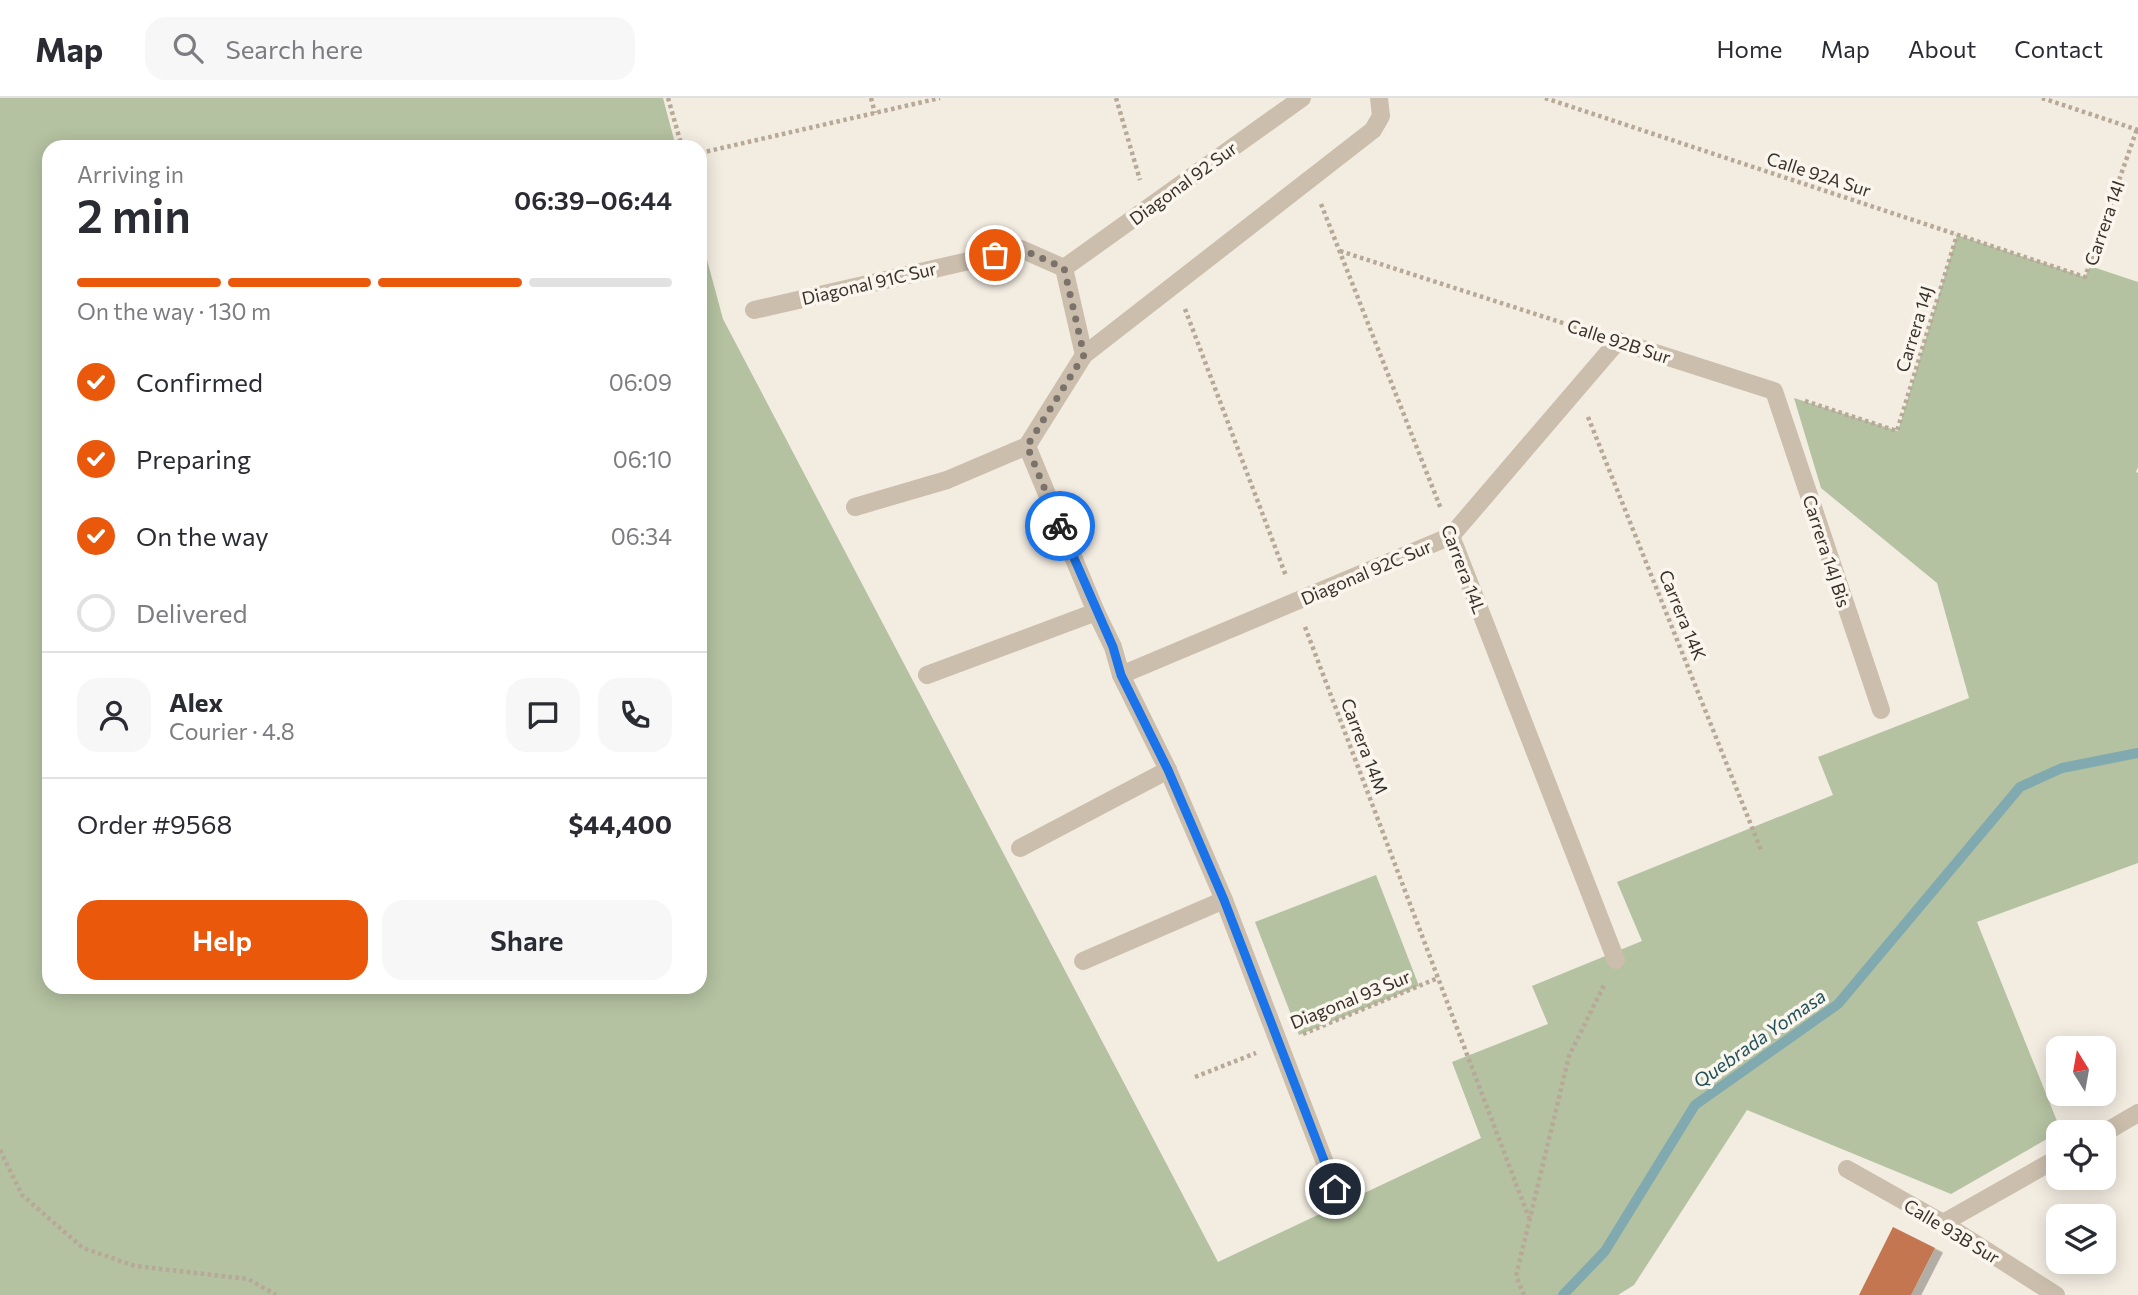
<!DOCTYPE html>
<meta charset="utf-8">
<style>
:root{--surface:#fff;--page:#f7f7f7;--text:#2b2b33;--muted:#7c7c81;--line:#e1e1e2;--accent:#ea580c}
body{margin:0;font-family:Commissioner,sans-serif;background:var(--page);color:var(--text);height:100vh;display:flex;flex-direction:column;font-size:26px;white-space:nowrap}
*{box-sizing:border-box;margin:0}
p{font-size:23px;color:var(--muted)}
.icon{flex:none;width:38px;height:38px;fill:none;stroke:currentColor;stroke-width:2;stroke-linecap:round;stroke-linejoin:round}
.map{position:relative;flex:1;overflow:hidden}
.panel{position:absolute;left:42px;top:42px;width:665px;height:854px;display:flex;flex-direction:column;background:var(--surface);border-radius:21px;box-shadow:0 4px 18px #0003}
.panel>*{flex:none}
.needle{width:46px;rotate:349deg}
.controls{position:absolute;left:2046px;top:938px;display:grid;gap:14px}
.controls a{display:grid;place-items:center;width:70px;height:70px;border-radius:14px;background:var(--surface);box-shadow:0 4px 18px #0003;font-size:35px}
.pin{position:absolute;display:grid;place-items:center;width:60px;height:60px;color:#fff;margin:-30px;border:4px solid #fff;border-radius:50%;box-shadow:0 2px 7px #0007}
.courier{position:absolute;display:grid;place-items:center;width:70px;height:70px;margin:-35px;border:5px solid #1a73e8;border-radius:50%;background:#fff;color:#222;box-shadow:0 2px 9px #0007}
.head em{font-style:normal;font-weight:600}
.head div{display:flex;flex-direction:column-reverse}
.head{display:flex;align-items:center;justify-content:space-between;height:119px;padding:0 35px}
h1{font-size:46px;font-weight:600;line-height:52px}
.bar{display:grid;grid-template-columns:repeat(4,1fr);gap:10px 7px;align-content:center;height:84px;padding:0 35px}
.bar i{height:9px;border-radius:5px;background:var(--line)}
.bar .current{background:var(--accent)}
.bar p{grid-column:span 4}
.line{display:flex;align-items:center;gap:18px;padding:0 35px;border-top:2px solid var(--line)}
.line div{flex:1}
.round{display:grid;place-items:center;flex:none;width:74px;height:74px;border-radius:21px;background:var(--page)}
ol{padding:0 35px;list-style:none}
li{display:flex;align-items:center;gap:21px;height:77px}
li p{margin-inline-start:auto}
li .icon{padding:7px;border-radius:50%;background:var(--accent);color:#fff;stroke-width:4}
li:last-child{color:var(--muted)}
li i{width:38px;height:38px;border:4px solid var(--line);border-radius:50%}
.cta{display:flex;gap:14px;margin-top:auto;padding:14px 35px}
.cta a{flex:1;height:80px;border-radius:21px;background:var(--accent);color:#fff;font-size:28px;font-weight:600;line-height:80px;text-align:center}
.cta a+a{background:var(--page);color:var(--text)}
header{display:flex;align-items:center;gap:42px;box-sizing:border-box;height:98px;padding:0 35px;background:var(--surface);border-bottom:2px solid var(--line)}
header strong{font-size:33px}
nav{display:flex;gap:38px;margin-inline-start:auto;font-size:24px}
.search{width:490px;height:63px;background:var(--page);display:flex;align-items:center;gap:18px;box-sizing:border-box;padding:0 24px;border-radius:21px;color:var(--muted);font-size:26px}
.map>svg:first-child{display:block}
</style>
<header>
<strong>Map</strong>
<div class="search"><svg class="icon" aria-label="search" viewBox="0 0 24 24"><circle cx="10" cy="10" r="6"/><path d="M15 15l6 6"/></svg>Search here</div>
<nav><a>Home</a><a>Map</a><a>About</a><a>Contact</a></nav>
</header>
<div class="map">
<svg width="2138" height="1197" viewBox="0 0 2138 1197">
<defs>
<filter id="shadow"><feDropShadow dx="8" dy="4.5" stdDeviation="0" flood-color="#0004"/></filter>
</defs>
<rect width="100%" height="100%" fill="#f3ece1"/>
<g fill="#b4c2a1">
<polygon points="0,0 663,0 676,49 49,49 49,889 700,889 700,136 723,221 1218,1164 1481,1040 1452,964 1548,926 1532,888 1642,843 1617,784 1833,697 1818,659 1969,600 1937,485 1821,390 1794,300 1898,333 1957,137 2085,179 2090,168 2138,184 2138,369 2136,374 2138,375 2138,765 1977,824 2061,1033 1951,1096 1747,1012 1634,1187 1618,1197 0,1197"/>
<polygon points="1376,777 1419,888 1299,937 1255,824"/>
</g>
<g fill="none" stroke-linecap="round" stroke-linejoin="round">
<polyline stroke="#80a9b0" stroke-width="10" points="1563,1197 1605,1153 1695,1007 1838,906 2020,689 2062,670 2138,655"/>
</g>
<polygon fill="#c3764f" filter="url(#shadow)" points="1893,1129 1935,1150 1911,1197 1859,1197"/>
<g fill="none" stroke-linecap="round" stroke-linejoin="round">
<g stroke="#b7a897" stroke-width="4.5" stroke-dasharray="3.5 3.5" stroke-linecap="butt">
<polyline points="668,0 682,49"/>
<polyline points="871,0 875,15"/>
<polyline points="1116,0 1140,82"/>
<polyline points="1545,0 2085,179 2137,31"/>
<polyline points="2042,0 2138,32"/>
<polyline points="700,55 940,0"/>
<polyline points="1321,106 1441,411"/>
<polyline points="1340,153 1591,234"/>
<polyline points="1185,211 1286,478"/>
<polyline points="1805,303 1897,333 1957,137"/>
<polyline points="1588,319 1761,752"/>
<polyline points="1305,529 1529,1120"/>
<polyline points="1303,936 1438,880"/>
<polyline points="1195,979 1256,955"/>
<polyline points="0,1052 22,1097 83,1150 135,1168 248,1181 276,1197"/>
<polyline points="1524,1197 1516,1178 1569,958 1605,885"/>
</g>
<polyline stroke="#cbbead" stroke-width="18" points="1084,257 1373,32 1381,18 1379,0"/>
<g stroke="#cbbead" stroke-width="18">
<polyline points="1064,170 1302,0"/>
<polyline points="754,212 1021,151 1064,170"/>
<polyline points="1027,348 1096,514 1113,549 1121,577 1168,672 1224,802 1335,1091"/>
<polyline points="855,409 947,382 1027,348 1084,257 1064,170"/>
<polyline points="1451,438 1616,862"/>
<polyline points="927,577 1096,514"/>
<polyline points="1121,577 1451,438 1618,243 1774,293 1881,612"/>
<polyline points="1020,750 1168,672"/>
<polyline points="1083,863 1224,802"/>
<polyline points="2104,1035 2138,1015"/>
<polyline points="1847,1071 1943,1125 2056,1197"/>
<polyline points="1943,1125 2058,1060"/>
</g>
</g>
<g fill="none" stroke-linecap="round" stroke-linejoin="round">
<polyline stroke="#7b726b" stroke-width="7" stroke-dasharray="0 12.6" points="995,157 1021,151 1064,170 1084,257 1027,348 1060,428"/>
<polyline stroke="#1a73e8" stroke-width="9" points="1060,428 1113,549 1121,577 1168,672 1224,802 1335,1091"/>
</g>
<g text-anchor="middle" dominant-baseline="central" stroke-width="7" stroke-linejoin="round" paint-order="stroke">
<g font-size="18" fill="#3a312b" stroke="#faf6ee">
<text transform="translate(1819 76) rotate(18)">Calle 92A Sur</text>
<text transform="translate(1183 85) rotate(-36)">Diagonal 92 Sur</text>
<text transform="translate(2104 125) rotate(-71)">Carrera 14I</text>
<text transform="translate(869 185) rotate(-13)">Diagonal 91C Sur</text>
<text transform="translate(1914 231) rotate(-73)">Carrera 14J</text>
<text transform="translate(1619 243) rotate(18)">Calle 92B Sur</text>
<text transform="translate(1827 453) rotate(72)">Carrera 14J Bis</text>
<text transform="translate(1464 471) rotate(69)">Carrera 14L</text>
<text transform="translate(1366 474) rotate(-23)">Diagonal 92C Sur</text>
<text transform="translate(1683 517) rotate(68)">Carrera 14K</text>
<text transform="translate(1365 648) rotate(69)">Carrera 14M</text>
<text transform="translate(1350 901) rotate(-22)">Diagonal 93 Sur</text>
<text transform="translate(1952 1133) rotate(31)">Calle 93B Sur</text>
</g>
<g font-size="19" font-style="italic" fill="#21525b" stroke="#faf6ee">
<text transform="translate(1759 940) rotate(-35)">Quebrada Yomasa</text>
</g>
</g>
</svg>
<div class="controls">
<a><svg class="needle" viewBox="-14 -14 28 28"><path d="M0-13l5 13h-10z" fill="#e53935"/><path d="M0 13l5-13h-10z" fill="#7c7c81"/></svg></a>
<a><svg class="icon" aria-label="locate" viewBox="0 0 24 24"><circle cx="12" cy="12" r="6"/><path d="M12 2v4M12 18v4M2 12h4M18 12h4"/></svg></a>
<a><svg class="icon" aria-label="layers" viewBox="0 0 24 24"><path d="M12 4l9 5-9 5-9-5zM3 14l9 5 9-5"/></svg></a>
</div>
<div class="pin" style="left:995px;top:157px;background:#ea580c"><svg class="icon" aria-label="bag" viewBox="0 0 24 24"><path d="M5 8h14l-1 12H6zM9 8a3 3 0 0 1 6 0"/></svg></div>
<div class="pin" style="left:1335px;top:1091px;background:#1f2937"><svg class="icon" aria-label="home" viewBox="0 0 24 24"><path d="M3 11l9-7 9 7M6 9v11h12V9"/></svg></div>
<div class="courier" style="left:1060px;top:428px"><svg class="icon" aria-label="bike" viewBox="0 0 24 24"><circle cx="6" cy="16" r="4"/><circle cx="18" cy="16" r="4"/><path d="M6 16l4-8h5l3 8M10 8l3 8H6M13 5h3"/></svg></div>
<section class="panel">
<div class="head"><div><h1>2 min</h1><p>Arriving in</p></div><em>06:39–06:44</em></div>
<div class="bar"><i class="current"></i><i class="current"></i><i class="current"></i><i></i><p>On the way · 130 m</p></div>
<ol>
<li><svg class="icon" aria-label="check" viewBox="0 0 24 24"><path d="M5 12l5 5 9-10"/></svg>Confirmed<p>06:09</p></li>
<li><svg class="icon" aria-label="check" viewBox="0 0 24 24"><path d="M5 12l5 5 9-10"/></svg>Preparing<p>06:10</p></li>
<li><svg class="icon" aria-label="check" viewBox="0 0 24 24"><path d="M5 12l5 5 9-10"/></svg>On the way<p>06:34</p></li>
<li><i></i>Delivered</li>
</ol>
<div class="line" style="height:126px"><a class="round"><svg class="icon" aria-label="person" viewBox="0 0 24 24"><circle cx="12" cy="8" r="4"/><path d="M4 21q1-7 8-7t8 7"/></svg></a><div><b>Alex</b><p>Courier · 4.8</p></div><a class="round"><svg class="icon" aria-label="chat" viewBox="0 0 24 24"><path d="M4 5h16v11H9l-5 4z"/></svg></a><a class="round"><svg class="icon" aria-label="phone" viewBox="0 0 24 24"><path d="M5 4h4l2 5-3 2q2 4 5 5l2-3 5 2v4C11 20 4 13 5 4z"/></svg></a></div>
<div class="line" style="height:91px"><div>Order #9568</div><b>$44,400</b></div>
<div class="cta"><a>Help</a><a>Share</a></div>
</section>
</div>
